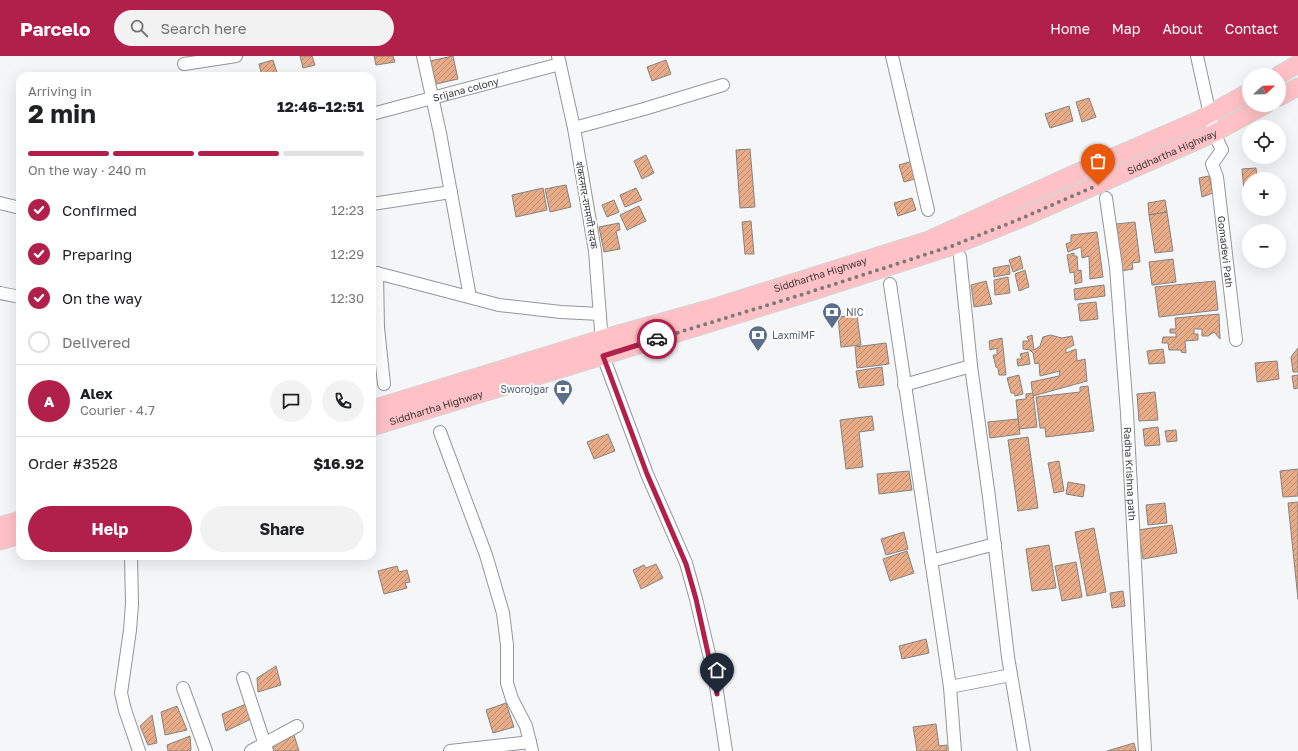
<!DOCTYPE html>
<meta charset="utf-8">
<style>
:root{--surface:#fff;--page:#f2f2f2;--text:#202124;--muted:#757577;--line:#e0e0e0;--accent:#b1204b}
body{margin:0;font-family:"Golos Text","Noto Sans Devanagari",sans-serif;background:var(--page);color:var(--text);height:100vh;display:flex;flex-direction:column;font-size:15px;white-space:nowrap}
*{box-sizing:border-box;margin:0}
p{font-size:13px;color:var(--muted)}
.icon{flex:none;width:22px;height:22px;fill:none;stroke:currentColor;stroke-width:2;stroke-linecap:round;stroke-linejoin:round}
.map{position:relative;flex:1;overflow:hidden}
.sheet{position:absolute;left:16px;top:16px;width:360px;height:488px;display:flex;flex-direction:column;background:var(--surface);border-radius:12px;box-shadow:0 4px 16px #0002}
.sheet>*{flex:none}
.needle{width:26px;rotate:68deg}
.controls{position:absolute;left:1242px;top:12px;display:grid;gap:8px}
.controls a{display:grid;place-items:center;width:44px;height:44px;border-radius:50%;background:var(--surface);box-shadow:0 4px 16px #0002;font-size:20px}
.pin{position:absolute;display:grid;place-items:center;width:34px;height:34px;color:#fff;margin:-41px -17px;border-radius:50% 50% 50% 0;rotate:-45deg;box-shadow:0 0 4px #0007}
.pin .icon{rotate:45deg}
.courier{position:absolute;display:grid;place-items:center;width:40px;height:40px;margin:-20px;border:3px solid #b1204b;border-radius:50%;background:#fff;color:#222;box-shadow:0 1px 5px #0007}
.overview em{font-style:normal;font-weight:700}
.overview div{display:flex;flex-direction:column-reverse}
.overview{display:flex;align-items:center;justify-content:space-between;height:68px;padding:0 12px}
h1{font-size:26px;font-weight:700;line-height:30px}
.bar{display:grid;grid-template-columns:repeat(4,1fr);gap:6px 4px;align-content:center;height:48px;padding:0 12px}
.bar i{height:5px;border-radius:3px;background:var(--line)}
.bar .active{background:var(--accent)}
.bar p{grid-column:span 4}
.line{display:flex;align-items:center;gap:10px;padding:0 12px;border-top:1px solid var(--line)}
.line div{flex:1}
.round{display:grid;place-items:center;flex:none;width:42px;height:42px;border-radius:21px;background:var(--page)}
ol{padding:0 12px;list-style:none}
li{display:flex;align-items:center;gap:12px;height:44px}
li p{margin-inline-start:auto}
li .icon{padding:4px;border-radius:50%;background:var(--accent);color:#fff;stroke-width:4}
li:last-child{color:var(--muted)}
li i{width:22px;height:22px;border:2px solid var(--line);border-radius:50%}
.primary-button{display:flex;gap:8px;margin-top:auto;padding:8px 12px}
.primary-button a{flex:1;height:46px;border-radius:24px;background:var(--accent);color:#fff;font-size:16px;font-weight:700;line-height:46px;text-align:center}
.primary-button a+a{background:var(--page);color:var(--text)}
header{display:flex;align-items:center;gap:24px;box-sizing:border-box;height:56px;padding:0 20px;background:var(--accent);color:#fff}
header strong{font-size:19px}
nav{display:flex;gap:22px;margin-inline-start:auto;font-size:14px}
.search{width:280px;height:36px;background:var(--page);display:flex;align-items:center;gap:10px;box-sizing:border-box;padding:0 14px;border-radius:22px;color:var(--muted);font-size:15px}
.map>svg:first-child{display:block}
</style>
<header>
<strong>Parcelo</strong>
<div class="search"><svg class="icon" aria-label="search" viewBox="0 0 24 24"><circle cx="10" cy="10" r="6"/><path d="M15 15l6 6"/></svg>Search here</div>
<nav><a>Home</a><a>Map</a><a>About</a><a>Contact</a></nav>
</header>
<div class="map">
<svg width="1298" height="695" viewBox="0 0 1298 695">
<defs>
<pattern id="building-hatch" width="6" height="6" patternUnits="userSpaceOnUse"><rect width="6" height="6" fill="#e8ab88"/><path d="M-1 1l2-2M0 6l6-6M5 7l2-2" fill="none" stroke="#bd8c70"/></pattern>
</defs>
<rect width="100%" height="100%" fill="#f4f6f8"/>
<g fill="url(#building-hatch)" stroke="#858381">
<polygon points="300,0 312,0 315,9 303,12"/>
<polygon points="374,0 393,0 395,6 376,9"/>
<polygon points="453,0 458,23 436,28 430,5"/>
<polygon points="273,4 278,20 262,20 259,8"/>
<polygon points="666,4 671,18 652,25 647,11"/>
<polygon points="1089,42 1096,61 1082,66 1076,46"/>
<polygon points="1069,50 1073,65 1050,72 1045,58"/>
<polygon points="750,93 755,151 740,152 736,94"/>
<polygon points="646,99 654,117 642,123 634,105"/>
<polygon points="913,105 919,122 904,126 899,109"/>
<polygon points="1256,112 1257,123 1249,123 1249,144 1245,145 1242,113"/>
<polygon points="1209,120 1213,137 1202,141 1199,122"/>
<polygon points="566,129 571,151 550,156 545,133"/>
<polygon points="543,132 547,154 516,161 512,139"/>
<polygon points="636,132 642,144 625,151 620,139"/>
<polygon points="912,142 916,154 898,160 894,147"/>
<polygon points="614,144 619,156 607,161 602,149"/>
<polygon points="1165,144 1167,156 1149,159 1148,147"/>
<polygon points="639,150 646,165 627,174 620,159"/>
<polygon points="1167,156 1173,195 1155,197 1149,159"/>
<polygon points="751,165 754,198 745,198 742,166"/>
<polygon points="1135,166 1140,206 1132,207 1133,213 1122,215 1116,168"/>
<polygon points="619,167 620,174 616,175 620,193 604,196 599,171"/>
<polygon points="1097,176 1103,221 1090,223 1089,200 1082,202 1081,191 1068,196 1066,188 1071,186 1071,179"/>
<polygon points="1074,197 1074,200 1077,200 1078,215 1081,214 1082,226 1075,228 1074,216 1070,217 1067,199"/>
<polygon points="1020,200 1023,212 1013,216 1009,204"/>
<polygon points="1173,203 1176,226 1152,229 1149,206"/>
<polygon points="1009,209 1010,218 994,221 993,212"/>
<polygon points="1025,214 1029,231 1019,235 1015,218"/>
<polygon points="1008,221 1010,237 995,239 994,224"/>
<polygon points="986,225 992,248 974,251 971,229"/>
<polygon points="1215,225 1218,254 1159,261 1155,231"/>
<polygon points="1104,229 1105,240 1075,244 1074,233"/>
<polygon points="1096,246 1098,263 1080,265 1078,248"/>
<polygon points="1219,258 1220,283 1214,276 1208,280 1202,280 1202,273 1194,273 1194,278 1198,278 1198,284 1185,285 1186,297 1181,296 1181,294 1169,294 1168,287 1162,287 1163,281 1176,281 1176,277 1170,277 1170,273 1176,273 1175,262"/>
<polygon points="857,259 861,289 841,291 838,261"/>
<polygon points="1032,279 1034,294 1040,290 1043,281 1050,279 1062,282 1072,280 1074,289 1066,293 1066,297 1076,293 1077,305 1085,303 1087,325 1033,340 1031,326 1059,320 1060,315 1040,320 1039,307 1035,308 1033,297 1030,294 1023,293 1023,285 1029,285 1027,281"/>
<polygon points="1002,282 1006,319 999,319 998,312 996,311 993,299 997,299 997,292 990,294 989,285"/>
<polygon points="886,287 889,308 857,312 855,291"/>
<polygon points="1298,292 1298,316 1293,316 1291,301"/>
<polygon points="1163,293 1165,307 1149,308 1147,295"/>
<polygon points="1028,296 1030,308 1018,310 1017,303 1022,303 1020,298"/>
<polygon points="1277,305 1279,323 1257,326 1255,307"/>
<polygon points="882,311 884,329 859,332 856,315"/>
<polygon points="1019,319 1023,338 1015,340 1014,337 1011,337 1007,322"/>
<polygon points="1298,319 1298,332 1294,333 1292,320"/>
<polygon points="1088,330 1094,375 1046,381 1045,372 1040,372 1036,341 1080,336 1080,331"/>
<polygon points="1155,336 1158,364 1139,365 1137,338"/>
<polygon points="1033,337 1037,371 1019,373 1016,344 1026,343 1026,338"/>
<polygon points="872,360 874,374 859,376 863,411 846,413 840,364"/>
<polygon points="1018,363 1020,378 990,382 988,366"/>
<polygon points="1158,371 1160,389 1145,390 1143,373"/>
<polygon points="1176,374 1177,385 1167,386 1165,375"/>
<polygon points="608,378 615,395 594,403 587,386"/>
<polygon points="1028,381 1038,452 1018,455 1008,384"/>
<polygon points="1059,405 1064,435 1054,437 1048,407"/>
<polygon points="1298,413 1298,440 1283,441 1280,415"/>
<polygon points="909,415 912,434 879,438 877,418"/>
<polygon points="1068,426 1085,429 1083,441 1066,438"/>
<polygon points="1298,446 1298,543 1288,447"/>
<polygon points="1165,447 1167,467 1148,469 1146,449"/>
<polygon points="1172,469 1177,497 1143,503 1138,474"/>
<polygon points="1094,472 1106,536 1087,540 1075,476"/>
<polygon points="904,476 908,493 886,499 881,483"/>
<polygon points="1049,489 1056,532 1032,535 1026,493"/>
<polygon points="907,495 914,517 890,525 883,503"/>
<polygon points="1076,506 1082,541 1062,545 1055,510"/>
<polygon points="656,508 663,522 641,533 633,514 644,509 646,512"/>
<polygon points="397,510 399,516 407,514 410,526 405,527 407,532 384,538 378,515"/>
<polygon points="1123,535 1125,550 1112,552 1110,537"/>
<polygon points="926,583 929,597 902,603 899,590"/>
<polygon points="276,610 281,629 258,636 257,622"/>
<polygon points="506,647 514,671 493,677 486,654"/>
<polygon points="246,648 251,663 226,675 222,658"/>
<polygon points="177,650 187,674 165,679 161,656"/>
<polygon points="152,659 157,687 148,689 140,670"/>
<polygon points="936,668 939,690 947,689 947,695 917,695 913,671"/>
<polygon points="294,679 299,695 273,695 272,689"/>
<polygon points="190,680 191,694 190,695 168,695 167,689"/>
<polygon points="1134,687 1136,695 1107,695"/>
</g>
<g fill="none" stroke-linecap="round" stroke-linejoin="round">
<defs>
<g id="minor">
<polyline points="423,0 440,77 470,241"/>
<polyline points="558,0 574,72 595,195 603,300 647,418 686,507 696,543 715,623 726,695"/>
<polyline points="892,0 928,154"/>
<path id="s1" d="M1197,0L1214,77L1222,94L1212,108L1217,121L1236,284"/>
<polyline points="184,8 236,0"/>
<path id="s2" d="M372,58L560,8"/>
<polyline points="574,72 644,53 723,29"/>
<path id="s3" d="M1106,142L1116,211L1127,357L1145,695"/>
<polyline points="0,147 20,152"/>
<polyline points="372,148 451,136"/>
<polyline points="960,201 971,310 989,441 1008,601 1024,695"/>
<polyline points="372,217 377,217 378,272 384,328"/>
<polyline points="377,217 499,249 561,256 600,258"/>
<polyline points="890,228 950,631 955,695"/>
<polyline points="0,237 20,241"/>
<polyline points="904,329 971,310"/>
<polyline points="440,376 486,499 503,557 507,589 507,627 512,643 526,670 532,695"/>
<polyline points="131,500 132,548 130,574 121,637 125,654 139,695"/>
<polyline points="931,505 995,488"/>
<polyline points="243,622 267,695"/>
<polyline points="950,631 1011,619"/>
<polyline points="183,632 206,695"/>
<polyline points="251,695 297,670"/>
<polyline points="450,695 530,686"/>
</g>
<g id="highway">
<polyline points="1279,19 1298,8"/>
<polyline points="1279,41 1298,31"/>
<path id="s4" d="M372,353L601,283L709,253L929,184L1072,119L1199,64L1249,36"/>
<path id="s5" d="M372,371L804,238L953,190L1020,163L1214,77L1265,49"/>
<polyline points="0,470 20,464"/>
<polyline points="0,485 20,479"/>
</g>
</defs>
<use href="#minor" stroke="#949698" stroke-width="14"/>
<use href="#highway" stroke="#d3d3d3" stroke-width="19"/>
<use href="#minor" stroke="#fff" stroke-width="12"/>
<use href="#highway" stroke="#ffc1c5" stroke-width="17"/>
</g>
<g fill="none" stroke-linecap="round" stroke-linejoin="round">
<polyline stroke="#787a7b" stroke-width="4" stroke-dasharray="0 7.2" points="657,283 804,238 952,190 1020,163 1098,129"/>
<polyline stroke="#b1204b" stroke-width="5" points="657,283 603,300 647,418 686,508 696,543 717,638"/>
</g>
<defs>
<symbol id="bank-pin" viewBox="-11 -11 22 30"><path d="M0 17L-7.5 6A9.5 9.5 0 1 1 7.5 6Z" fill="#5c6f8a" stroke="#fff"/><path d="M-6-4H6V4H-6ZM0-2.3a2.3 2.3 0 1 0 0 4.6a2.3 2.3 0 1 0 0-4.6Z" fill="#fff"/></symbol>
</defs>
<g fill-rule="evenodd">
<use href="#bank-pin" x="821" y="245" width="22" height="30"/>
<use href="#bank-pin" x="747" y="268" width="22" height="30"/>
<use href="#bank-pin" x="552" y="322" width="22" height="30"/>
</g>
<g text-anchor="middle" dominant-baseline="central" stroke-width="4" stroke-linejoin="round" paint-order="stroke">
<g font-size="10" fill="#363738" stroke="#fff">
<text stroke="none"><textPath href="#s2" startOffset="97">Srijana colony</textPath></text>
<text stroke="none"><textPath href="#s5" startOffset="847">Siddhartha Highway</textPath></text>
<text transform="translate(587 149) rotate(80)">शंकरनगर-राममणी सदक</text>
<text stroke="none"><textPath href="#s1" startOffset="204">Gomadevi Path</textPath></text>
<text stroke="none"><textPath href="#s4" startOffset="468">Siddhartha Highway</textPath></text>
<text stroke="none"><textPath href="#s5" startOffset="67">Siddhartha Highway</textPath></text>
<text stroke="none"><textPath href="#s3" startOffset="277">Radha Krishna path</textPath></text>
</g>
<g font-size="10" fill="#4e5e75" stroke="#fff" text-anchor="start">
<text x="846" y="256">NIC</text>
<text x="772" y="279">LaxmiMF</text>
<text x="549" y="333" text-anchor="end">Sworojgar</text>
</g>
</g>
</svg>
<div class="controls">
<a><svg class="needle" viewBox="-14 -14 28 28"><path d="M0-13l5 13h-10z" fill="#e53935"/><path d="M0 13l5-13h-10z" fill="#757577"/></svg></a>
<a><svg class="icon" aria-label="locate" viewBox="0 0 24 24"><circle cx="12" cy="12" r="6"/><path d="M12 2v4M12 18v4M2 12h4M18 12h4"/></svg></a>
<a>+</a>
<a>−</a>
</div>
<div class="pin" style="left:1098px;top:129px;background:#ea580c"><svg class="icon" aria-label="bag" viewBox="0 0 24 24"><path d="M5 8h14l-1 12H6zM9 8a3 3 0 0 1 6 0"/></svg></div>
<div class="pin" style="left:717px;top:638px;background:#1f2937"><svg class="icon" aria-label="home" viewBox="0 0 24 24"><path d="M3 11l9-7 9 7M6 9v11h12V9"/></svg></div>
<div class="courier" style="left:657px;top:283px"><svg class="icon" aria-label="car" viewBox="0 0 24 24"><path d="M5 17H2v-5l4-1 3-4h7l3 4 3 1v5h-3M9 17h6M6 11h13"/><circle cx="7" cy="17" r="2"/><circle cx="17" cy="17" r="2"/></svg></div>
<section class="sheet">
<div class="overview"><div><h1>2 min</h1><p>Arriving in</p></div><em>12:46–12:51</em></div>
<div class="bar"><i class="active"></i><i class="active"></i><i class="active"></i><i></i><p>On the way · 240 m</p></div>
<ol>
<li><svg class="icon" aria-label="check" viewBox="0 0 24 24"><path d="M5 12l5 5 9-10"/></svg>Confirmed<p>12:23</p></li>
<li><svg class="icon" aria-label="check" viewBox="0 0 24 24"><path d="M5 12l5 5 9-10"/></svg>Preparing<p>12:29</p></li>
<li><svg class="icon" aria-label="check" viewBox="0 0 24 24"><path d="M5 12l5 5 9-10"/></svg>On the way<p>12:30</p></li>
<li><i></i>Delivered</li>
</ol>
<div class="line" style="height:72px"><b class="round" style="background:var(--accent);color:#fff">A</b><div><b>Alex</b><p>Courier · 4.7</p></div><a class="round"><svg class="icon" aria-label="chat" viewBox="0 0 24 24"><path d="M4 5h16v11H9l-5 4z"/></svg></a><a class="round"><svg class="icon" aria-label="phone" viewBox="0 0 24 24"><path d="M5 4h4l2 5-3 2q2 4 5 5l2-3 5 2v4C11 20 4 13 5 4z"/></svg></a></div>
<div class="line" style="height:52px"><div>Order #3528</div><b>$16.92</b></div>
<div class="primary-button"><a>Help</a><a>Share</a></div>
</section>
</div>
